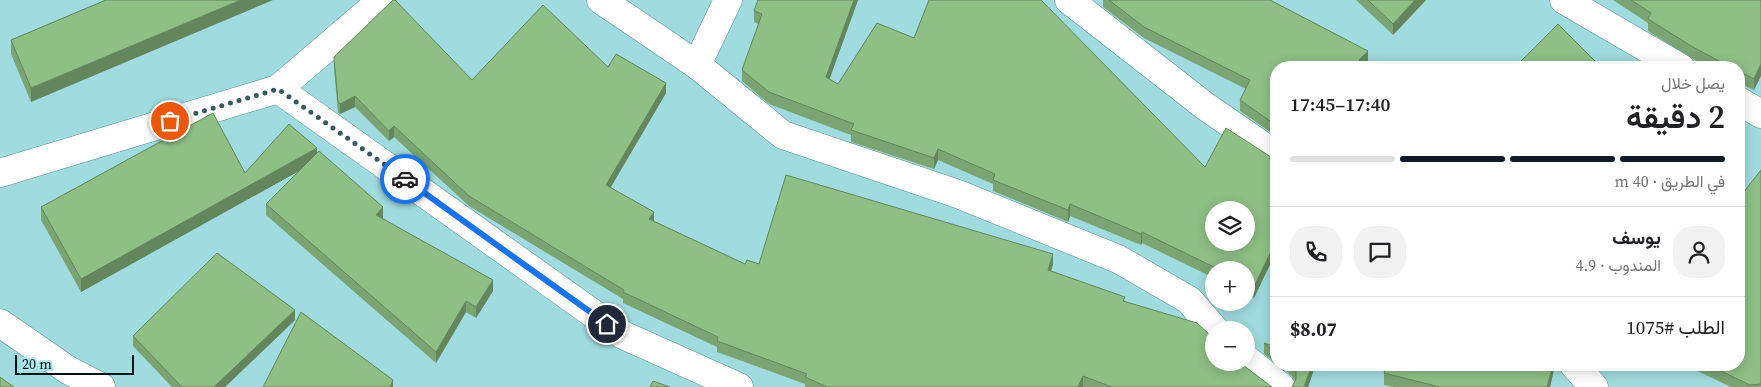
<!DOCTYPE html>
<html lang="ar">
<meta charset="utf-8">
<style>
:root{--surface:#fff;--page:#f2f2f2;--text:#202124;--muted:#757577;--line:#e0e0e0;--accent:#111827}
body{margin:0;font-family:"Source Serif 4",Vazirmatn,serif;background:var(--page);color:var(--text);direction:rtl;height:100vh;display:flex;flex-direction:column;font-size:19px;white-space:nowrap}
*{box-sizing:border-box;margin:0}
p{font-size:16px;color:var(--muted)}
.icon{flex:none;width:28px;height:28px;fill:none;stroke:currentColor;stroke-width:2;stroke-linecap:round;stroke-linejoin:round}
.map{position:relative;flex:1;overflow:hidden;direction:ltr}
.details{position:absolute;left:1270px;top:61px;width:475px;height:310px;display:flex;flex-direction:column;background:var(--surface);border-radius:20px;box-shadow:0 2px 12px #0003;direction:rtl}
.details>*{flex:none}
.tools{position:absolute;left:1205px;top:201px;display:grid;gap:10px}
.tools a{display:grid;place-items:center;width:50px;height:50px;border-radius:50%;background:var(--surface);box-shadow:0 2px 12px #0003;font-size:25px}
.scale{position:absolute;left:15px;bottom:12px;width:119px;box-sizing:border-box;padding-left:5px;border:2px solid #001314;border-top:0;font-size:14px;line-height:18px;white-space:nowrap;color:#001314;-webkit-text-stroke:4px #ade8ec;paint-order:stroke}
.pin{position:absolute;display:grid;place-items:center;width:42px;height:42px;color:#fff;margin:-21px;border:2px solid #fff;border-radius:50%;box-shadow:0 1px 5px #0007}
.courier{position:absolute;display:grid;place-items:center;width:50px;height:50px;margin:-25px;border:4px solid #1a73e8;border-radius:50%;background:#fff;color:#222;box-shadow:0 1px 6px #0007}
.headline em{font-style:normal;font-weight:600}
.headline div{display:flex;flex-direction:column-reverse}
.headline{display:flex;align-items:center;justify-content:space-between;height:85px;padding:0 20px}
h1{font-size:32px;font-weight:600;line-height:38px}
.bar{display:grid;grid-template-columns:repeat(4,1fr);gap:8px 5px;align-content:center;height:60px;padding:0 20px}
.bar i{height:6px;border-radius:4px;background:var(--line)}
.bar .on{background:var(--accent)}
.bar p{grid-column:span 4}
.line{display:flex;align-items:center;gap:12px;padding:0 20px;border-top:1px solid var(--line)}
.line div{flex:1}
.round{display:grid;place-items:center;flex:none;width:52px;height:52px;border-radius:20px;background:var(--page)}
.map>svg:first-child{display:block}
</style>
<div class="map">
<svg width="1761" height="387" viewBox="0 0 1761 387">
<rect width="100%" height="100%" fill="#a0dbdf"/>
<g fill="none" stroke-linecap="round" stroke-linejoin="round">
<defs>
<g id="minor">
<polyline points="601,0 697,65 783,135 958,194 1118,259 1189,300 1215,330"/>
<polyline points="1069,0 1205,106 1276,155"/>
<polyline points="1564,0 1681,68"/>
<polyline points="697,65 728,0"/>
<polyline points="278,89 623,335 739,387"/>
<polyline points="1739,101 1761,114"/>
<polyline points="0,173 278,89 382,0"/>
<polyline points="0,323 68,370 101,387"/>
<polyline points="1246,359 1281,387"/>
<polyline points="1574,365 1594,387"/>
</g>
</defs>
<use href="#minor" stroke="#558e92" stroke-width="29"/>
<use href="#minor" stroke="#fff" stroke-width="28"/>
</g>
<g fill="#7aa472">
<polygon points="106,0 31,102 11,54 11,40"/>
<polygon points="758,0 858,0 829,79 838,84 1205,167 1276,159 1276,252 1254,298 1246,294 1246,270 1214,270 1214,278 1142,243 1141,245 1070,216 1068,222 993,191 993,184 938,160 934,169 851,142 851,135 769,104 742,81 742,70 759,24 754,22 754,11"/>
<polygon points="1103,0 1270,0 1368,62 1367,63 1276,68 1276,136 1240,111 1240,100 1246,89 1144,38 1103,7"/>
<polygon points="1356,0 1426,0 1393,35"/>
<polygon points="1613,0 1761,0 1754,90 1739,83 1739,68 1710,68 1693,59 1648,31 1648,23"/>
<polygon points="334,57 472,80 608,67 666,93 611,187 654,221 745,264 1053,264 1051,271 1125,301 1214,362 1272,387 805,387 805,384 717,352 717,347 623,303 623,299 469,206 394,137 389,141 355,107 340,114 338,113 334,68"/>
<polygon points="317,153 383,218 493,291 476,318 466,312 436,363 266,215 266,204 299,171 81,292 41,220 41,207 245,173"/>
<polygon points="1761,170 1761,387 1731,387 1689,367 1689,365 1739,365"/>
<polygon points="295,320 225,387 172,387 133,346 133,336"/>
<polygon points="1264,343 1276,347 1276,363 1264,354"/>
<polygon points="1279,365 1314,365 1314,369 1308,387 1292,387 1295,381 1291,375"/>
<polygon points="1555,365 1550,387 1394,387 1384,385 1384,373"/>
</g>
<g fill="#63865d">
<polygon points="241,0 273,0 31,102 31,88"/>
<polygon points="854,0 858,0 826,89 826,77"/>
<polygon points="1415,0 1426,0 1393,35 1393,24"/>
<polygon points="1368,51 1368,62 1363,68 1359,60"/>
<polygon points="1761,64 1761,76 1754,90 1754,79"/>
<polygon points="666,83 666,93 606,195 606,185"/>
<polygon points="355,96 355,107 340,114 340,104"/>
<polygon points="394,126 394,137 389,141 389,131"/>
<polygon points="317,148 317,161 81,292 81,279"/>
<polygon points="938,149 938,160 934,169 934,158"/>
<polygon points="1070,204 1070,216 1068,222 1068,210"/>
<polygon points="383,207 383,218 376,215"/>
<polygon points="654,212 654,222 649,219"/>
<polygon points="1142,232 1142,243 1141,245 1141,234"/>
<polygon points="1276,241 1276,252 1254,298 1254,287"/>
<polygon points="1053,254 1053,264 1048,281 1048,270"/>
<polygon points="493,280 493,291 476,318 476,307"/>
<polygon points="466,301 466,312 436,363 436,352"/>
<polygon points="295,310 295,320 225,387 214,387"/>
<polygon points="1312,365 1314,365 1314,369 1308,387 1304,387"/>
<polygon points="1553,365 1555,365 1550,387 1547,387"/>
<polygon points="1083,376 1083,387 1078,387"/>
<polygon points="393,380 393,387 390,387"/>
</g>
<g fill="#8ebf85" stroke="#63865d" fill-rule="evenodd">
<polygon points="106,0 241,0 31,88 11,40"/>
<polygon points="393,0 395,0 472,80 543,5 608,67 616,54 666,83 606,185 654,212 649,219 745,264 747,260 759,264 786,175 1053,254 1048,270 1125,297 1123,301 1197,323 1209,334 1214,334 1214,362 1239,362 1272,387 1112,387 1083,376 1078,387 827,387 805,377 807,374 717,341 718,337 623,292 624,290 469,196 394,126 389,131 355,96 340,104 338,102 334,57"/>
<path d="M758,0H854L826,77L838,84L877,23L914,38L929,0H1041L1205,167L1226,128L1274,159H1276V241L1254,287L1246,283V270H1220L1142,232L1141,234L1070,204L1068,210L993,180L995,174L938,149L934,158L851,130L854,124L769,92L742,70L762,14L754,11ZM1214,210H1246V242H1214Z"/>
<polygon points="1109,0 1270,0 1368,51 1359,60 1375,68 1276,68 1276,125 1240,100 1250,80 1144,27"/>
<polygon points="1368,0 1415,0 1393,24"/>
<polygon points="1631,0 1761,0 1761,64 1754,79 1739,71 1739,68 1732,68 1693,47 1648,19 1651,13"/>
<polygon points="1558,24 1602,68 1514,68"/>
<polygon points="213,113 245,173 289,124 317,148 81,279 41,207"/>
<polygon points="319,151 383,207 376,215 493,280 476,307 466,301 436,352 266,204"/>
<polygon points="1761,170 1761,384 1750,385 1708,365 1739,365 1739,198"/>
<polygon points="217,253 295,310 214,387 182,387 133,336"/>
<polygon points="301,312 393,380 390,387 263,387"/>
<polygon points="1264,343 1276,347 1276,353"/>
<polygon points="1291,365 1312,365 1304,387 1292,387 1296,379 1296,371"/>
<polygon points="1387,365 1553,365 1547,387 1440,387 1384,373"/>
<polygon points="0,377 14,387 0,387"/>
<polygon points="653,381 670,387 650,387"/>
</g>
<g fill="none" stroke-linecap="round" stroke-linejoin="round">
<polyline stroke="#38595b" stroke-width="5" stroke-dasharray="0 9" points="170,121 278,89 405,179"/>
<polyline stroke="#1a73e8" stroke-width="6" points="405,179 607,324"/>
</g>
</svg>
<div class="tools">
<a><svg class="icon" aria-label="layers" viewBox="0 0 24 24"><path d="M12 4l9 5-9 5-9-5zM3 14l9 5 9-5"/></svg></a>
<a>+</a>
<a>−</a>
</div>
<div class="scale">20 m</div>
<div class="pin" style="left:170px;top:121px;background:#ea580c"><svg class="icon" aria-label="bag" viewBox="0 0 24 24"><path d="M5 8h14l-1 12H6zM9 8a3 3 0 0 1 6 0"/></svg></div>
<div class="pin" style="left:607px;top:324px;background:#1f2937"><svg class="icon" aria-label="home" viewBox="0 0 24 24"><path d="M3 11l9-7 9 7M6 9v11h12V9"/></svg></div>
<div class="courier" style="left:405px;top:179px"><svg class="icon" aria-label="car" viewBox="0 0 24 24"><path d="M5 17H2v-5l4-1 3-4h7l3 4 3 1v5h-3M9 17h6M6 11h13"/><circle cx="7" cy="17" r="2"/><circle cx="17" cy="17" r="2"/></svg></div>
<section class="details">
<div class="headline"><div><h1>2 دقيقة</h1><p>يصل خلال</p></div><em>17:40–17:45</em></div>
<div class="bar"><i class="on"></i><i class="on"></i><i class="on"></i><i></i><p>في الطريق · 40 m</p></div>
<div class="line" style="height:90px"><a class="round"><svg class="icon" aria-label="person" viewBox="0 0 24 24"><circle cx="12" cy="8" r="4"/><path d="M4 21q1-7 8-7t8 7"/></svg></a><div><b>يوسف</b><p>المندوب · 4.9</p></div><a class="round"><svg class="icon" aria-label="chat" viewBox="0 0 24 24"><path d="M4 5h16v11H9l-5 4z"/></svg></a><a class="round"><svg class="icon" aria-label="phone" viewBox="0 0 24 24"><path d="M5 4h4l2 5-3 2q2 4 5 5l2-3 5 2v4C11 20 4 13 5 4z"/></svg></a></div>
<div class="line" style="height:65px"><div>الطلب #1075</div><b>$8.07</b></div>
</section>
</div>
